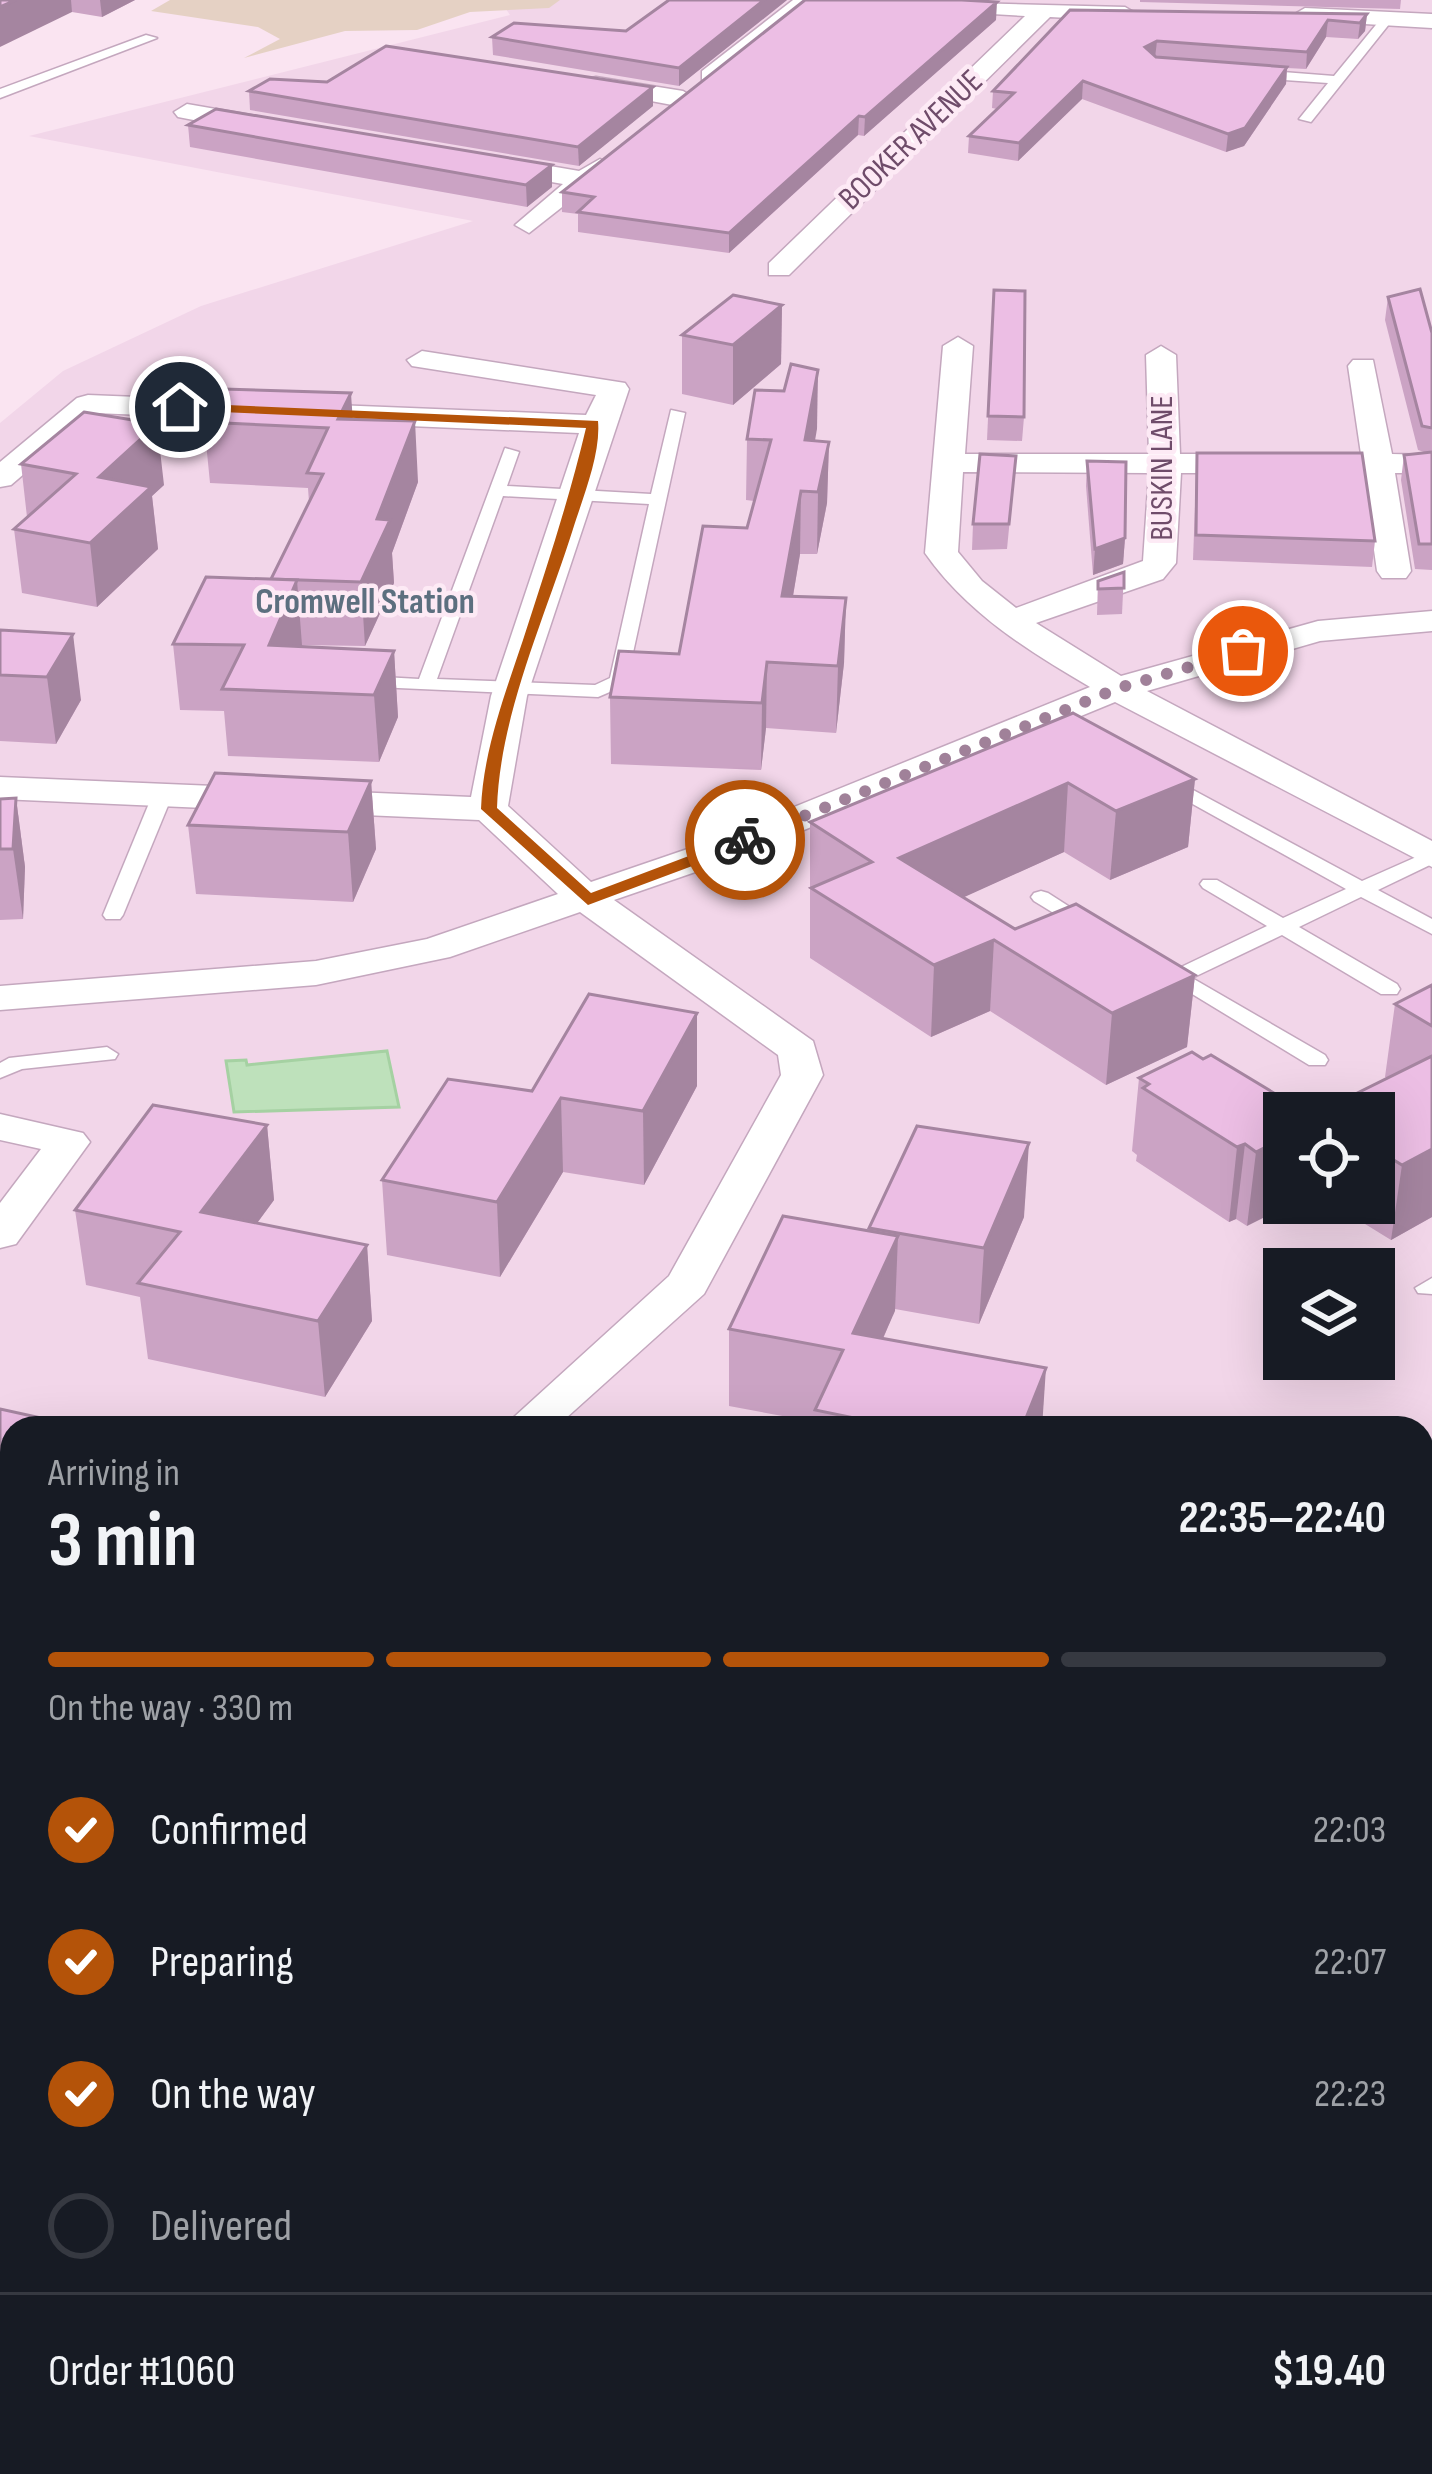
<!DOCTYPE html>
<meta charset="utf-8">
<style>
:root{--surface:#171b24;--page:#20242c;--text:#f1f3f6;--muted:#9ea1a6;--line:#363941;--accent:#b45309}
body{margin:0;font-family:"Sofia Sans Condensed",sans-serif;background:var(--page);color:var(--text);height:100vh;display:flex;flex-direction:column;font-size:45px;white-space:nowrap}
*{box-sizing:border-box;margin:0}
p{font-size:39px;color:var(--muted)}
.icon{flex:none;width:66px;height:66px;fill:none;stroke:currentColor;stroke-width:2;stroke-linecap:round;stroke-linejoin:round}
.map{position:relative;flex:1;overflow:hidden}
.side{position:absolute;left:0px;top:1416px;width:1434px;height:1059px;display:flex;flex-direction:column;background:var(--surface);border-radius:36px 36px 0 0;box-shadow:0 12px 48px #0002}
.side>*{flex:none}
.buttons{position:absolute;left:1263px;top:1092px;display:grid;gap:24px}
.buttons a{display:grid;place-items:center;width:132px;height:132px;border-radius:0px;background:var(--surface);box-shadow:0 12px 48px #0002;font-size:60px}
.pin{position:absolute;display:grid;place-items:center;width:102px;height:102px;color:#fff;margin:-51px;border:6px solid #fff;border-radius:50%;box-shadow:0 3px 12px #0007}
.courier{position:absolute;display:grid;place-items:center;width:120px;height:120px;margin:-60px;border:9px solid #b45309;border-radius:50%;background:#fff;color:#222;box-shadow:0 3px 15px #0007}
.overview em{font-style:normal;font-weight:700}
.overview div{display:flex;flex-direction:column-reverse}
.overview{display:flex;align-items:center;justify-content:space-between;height:204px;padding:0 48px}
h1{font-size:78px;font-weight:700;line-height:90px}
.bar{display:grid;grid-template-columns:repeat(4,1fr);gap:18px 12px;align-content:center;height:144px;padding:0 48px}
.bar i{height:15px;border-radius:9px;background:var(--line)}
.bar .active{background:var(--accent)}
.bar p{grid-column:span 4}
.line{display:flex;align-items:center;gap:30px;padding:0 48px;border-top:3px solid var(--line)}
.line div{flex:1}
ol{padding:0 48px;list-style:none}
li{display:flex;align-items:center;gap:36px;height:132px}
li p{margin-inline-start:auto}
li .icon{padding:12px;border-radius:50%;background:var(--accent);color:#fff;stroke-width:4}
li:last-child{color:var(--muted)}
li i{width:66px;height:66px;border:6px solid var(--line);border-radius:50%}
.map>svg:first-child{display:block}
</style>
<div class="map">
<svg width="1432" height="2474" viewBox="0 0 1432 2474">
<rect width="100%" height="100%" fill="#fae4f1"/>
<path fill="#f2d6e9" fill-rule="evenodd" d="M500,0H1432V2474H1073L1422,2463V1428H12V2173L0,2169V423L63,371L201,306L473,221L29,136L510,15ZM1284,1113H1374V1203H1284ZM1284,1269H1374V1359H1284Z"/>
<g fill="#e5d1c4">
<polygon points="170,0 560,0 549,8 470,12 417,30 345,31 244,58 280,39 258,27 151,11"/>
<polygon points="1422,1615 1432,1615 1432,2115 1422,2112"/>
<polygon points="0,2125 12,2127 12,2351 0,2347"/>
<polygon points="1432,2371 1432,2474 405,2474 371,2463 1422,2463 1422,2389"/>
</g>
<polygon fill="#bee1bb" stroke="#a5d1a2" stroke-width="3" points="387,1051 399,1107 234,1112 226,1061 246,1060 247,1065"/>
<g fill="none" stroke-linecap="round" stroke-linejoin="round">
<defs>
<g id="service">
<polygon points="1384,15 1394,18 1311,122 1299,119 1328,83 1257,78 1250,74 1257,70 1334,76"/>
<polygon points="146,35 157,38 0,98 0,89"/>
<path d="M671,410L685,413L626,685L598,697L376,687L374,683L383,677L419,679L505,448L519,452L507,486L651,494ZM503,496L649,504L610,678L595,685L437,679Z"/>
<polygon points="1169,777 1362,881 1432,850 1432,864 1378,890 1432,919 1432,934 1361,897 1299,927 1397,984 1400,989 1397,994 1381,994 1282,935 1192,978 1325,1055 1328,1060 1325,1065 1309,1065 1156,972 1167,966 1177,969 1267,926 1203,888 1200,884 1203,880 1217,880 1283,918 1346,889 1162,787 1159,783"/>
<polygon points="162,790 172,796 123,915 120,919 106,919 103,915 152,796"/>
<polygon points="1041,891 1048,893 1101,927 1097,931 1083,931 1034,901 1031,897 1034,893"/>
<polygon points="107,1047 118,1054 115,1059 22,1069 0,1078 0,1063 9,1058"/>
<polygon points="1432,1278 1432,1294 1418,1293 1415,1288"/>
</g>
<g id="minor">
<polygon points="793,0 820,0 720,81 702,81 702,71"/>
<polygon points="858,0 1125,7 1137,14 1125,21 1050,17 789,275 769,275 769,263 1025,16 870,7"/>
<polygon points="1305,8 1432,14 1432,28 1297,20 1293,15"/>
<polygon points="596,77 683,91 696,99 683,107 587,89 587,79"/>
<polygon points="187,104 261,117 274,125 261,133 178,117 174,112"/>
<polygon points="492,156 579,171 600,159 613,167 529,233 515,225 563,184 483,170 483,158"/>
<path d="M958,337L973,346L965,454H1149L1146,355L1161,346L1176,355L1180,454H1361L1348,366L1353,360H1373L1392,454L1432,455V473H1395L1411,571L1406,578H1382L1377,571L1363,473H1181L1176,563L1163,579L1036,623L1121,676L1318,621L1432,611V631L1320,641L1147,691L1432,841V867L1115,702L736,858L614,900L813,1041L823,1075L704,1294L555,1428H502L669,1276L781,1075L778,1055L580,912L450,957L316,985L0,1010V986L316,961L427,939L558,894L479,820L0,799V777L471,797L491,696L579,433L95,413L11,485L0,487V462L77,398L88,395L586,415L596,395L412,366L407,360L422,351L625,383L629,389L527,696L508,806L591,882L708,842L1090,687C1028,651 966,612 925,553L943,346ZM963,472L1149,473L1143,561L1016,608L982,581L958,552Z"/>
<polygon points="0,1114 83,1133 90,1142 16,1244 0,1248 0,1203 41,1149 0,1140"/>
<polygon points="0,2018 12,2021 12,2067 0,2064"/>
</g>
<polygon id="primary" points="0,2422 12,2426 12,2463 66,2463 71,2474 0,2474"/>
<g id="motorway">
<polygon points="0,2376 12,2379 12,2463 0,2460"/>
<polygon points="102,2463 231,2463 236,2474 107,2474"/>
</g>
</defs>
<use href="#service" stroke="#c4a7be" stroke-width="3"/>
<use href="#minor" stroke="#c4a7be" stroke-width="3"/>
<use href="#primary" stroke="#fff" stroke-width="3"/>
<use href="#motorway" stroke="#fff" stroke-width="3"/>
<use href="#service" fill="#fff" fill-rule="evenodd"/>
<use href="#minor" fill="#fff" fill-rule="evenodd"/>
<use href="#primary" fill="#f2a3d1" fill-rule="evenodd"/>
<use href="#motorway" fill="#eea1ea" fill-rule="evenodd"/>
</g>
<g fill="#cba3c4">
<polygon points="0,0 135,0 102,17"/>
<polygon points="787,0 679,86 493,55 492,37 626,31"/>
<polygon points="1140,0 1401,0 1400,9 1140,2"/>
<polygon points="1070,10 1367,14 1365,31 1358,39 1326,37 1306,69 1287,68 1286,84 1244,146 1226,152 1082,99 1018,161 968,153 969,136 997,109 992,108 993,91"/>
<polygon points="996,20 864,136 858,135 729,253 578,232 578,214 562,212 562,192"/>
<polygon points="327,82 653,87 653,106 579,166 250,110 249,91"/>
<polygon points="188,125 552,187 527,207 190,147"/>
<polygon points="994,290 1024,417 1022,441 987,440"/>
<polygon points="1388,297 1432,333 1432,570 1415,569 1401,480 1404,455 1427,453 1418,450 1385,320"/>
<polygon points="782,305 781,364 733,405 682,394 682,335"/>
<polygon points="818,370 815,441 829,442 827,503 817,554 800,554 793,596 846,598 844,663 836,733 766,728 761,770 611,764 610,697 679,654 747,528 754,501 746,500 747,439 784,391"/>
<polygon points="353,420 418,482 392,553 394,583 365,646 302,645 301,647 394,651 398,717 379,762 228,756 224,711 180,710 173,644 271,579 309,502 308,488 210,483 204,422"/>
<polygon points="1197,453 1375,541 1372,567 1193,560"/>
<polygon points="1016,456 1007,549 972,550 973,524"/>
<polygon points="1087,461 1125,538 1123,564 1093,575 1086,486"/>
<polygon points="21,464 164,485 152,496 158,549 97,607 22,593 14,529 27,517"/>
<polygon points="1124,572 1122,614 1097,615 1098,581"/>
<polygon points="0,630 81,700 56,744 0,741"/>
<polygon points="1073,713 1195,779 1188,847 1110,880 1064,852 963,897 1015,929 1195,975 1187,1047 1106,1085 990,1011 931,1037 810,958 810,822"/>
<polygon points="371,781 376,849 353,902 196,894 188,825"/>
<polygon points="16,798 25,867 23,919 0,920 0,799"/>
<polygon points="1432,985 1432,1217 1391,1240 1331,1203 1374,1203 1374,1113 1387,1078 1385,1077 1395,1004"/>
<polygon points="697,1013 697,1086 644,1185 563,1172 500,1277 387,1255 382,1180 532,1091"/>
<polygon points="1139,1078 1307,1113 1247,1226 1236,1219 1229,1222 1136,1161 1137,1155 1132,1151"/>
<polygon points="267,1125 274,1200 257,1223 367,1245 372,1321 325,1397 148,1359 140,1297 86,1285 75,1210"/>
<polygon points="1024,1217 979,1324 895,1309 883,1339 1042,1428 815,1428 815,1422 729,1406 729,1329 868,1231 869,1228"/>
<polygon points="0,1409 73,1425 74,1428 12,1428 12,1583 0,1580"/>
<polygon points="0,1663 12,1666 12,1866 0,1863"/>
</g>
<g fill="#a585a0">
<polygon points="16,0 71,0 72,12 0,47 0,7"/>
<polygon points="100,0 135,0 102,17"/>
<polygon points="764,0 787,0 679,86 679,68"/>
<polygon points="997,2 996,20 864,136 865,117"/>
<polygon points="1367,14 1365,31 1358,39 1360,23"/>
<polygon points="1328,20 1326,37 1306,69 1307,52"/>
<polygon points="1157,41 1155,58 1145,47"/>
<polygon points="1287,67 1286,84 1244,146 1226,152 1228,134"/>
<polygon points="1083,81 1082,99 1018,161 1019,143"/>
<polygon points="653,87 653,106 579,166 578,147"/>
<polygon points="859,116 858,135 729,253 729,233"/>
<polygon points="552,165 552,187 527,207 526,185"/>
<polygon points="782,305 781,364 733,405 733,345"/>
<polygon points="818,370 817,429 806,491 805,440"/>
<polygon points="351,393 355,454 338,419"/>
<polygon points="415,421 418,482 392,553 394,583 365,646 361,582 377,519"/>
<polygon points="157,424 164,485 152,496 158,549 97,607 90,543 99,477"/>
<polygon points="829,442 827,503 817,554 818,492"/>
<polygon points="801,491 800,554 782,661 782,596"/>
<polygon points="1125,538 1123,564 1093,575 1095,549"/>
<polygon points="297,580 302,645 283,692 269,645"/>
<polygon points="846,598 844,663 836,733 838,666"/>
<polygon points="73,634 81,700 56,744 47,677"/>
<polygon points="394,651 398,717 379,762 374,695"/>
<polygon points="767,662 766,728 761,770 762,703"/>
<polygon points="1195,779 1188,847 1110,880 1116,811"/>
<polygon points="371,781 376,849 353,902 348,832"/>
<polygon points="1068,783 1064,852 896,928 899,858"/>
<polygon points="16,798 25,867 23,919 13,849"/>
<polygon points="994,940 990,1011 931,1037 934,965"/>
<polygon points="1195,975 1187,1047 1106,1085 1112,1013"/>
<polygon points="697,1013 697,1086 644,1185 643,1111"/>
<polygon points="561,1098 563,1172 500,1277 497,1202"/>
<polygon points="267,1125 274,1200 210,1287 201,1212"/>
<polygon points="1284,1138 1284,1203 1293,1203 1247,1226 1256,1152"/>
<polygon points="1029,1143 1024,1217 979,1324 984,1248"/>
<polygon points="1245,1144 1236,1219 1229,1222 1237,1147"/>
<polygon points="1432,1149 1432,1217 1391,1240 1402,1165"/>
<polygon points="898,1236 895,1311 851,1410 853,1333"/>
<polygon points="367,1245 372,1321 325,1397 318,1321"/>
<polygon points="1046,1368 1042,1428 1022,1428"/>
</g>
<g fill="#ecbee4" stroke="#a585a0" stroke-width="3">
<polygon points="0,0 16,0 0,7"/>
<polygon points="669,0 764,0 679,68 492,37 514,23 626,31"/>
<polygon points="805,0 962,0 997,2 865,117 859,116 729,233 578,212 594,197 562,192"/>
<polygon points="1070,10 1367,14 1360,23 1328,20 1307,52 1157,41 1145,47 1156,57 1287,67 1245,128 1228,134 1083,81 1019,143 969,136 1014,93 993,91"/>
<polygon points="386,46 653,87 578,147 249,91 270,79 327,82"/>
<polygon points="216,109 552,165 526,185 188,125"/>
<polygon points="1420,289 1432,333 1432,428 1422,426 1388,297"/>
<polygon points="994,290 1025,291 1024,417 988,416"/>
<polygon points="733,295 782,305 733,345 682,335"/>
<polygon points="791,364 818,370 805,440 829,442 818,492 801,491 782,596 846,598 838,666 767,662 762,703 610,697 619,651 679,654 703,526 747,528 771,440 747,439 755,390 784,391"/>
<polygon points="223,389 351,393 338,419 415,421 377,519 390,520 361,582 271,579 323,474 307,473 328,428 204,422"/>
<polygon points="84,412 157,424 99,477 151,487 90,543 14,529 76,474 21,464"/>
<polygon points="1432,452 1432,544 1419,544 1404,455"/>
<polygon points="1197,453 1362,453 1375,541 1196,535"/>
<polygon points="980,454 1016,456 1009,524 973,524"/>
<polygon points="1087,461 1126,462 1125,538 1095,549"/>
<polygon points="1124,572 1124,588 1098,589 1098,581"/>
<polygon points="206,577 297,580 269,645 394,651 374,695 222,689 244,645 173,644"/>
<polygon points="0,630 73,634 47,677 0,675"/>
<polygon points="1073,713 1195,779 1116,811 1068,783 899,858 1015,929 1076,904 1195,975 1112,1013 994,940 934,965 811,888 872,862 810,822"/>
<polygon points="215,773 371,781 348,832 188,825"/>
<polygon points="16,798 13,849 0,849 0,799"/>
<polygon points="1432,985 1432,1026 1395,1004"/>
<polygon points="589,994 697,1013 643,1111 561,1098 497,1202 382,1180 448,1079 532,1091"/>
<polygon points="1192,1052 1203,1059 1211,1055 1307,1113 1284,1113 1284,1138 1256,1152 1245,1144 1237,1147 1143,1088 1149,1084 1139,1078"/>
<polygon points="1432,1056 1432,1149 1402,1165 1374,1148 1374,1113 1317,1113"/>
<polygon points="153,1105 267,1125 201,1212 367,1245 318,1321 138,1283 180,1232 75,1210"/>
<polygon points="917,1126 1029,1143 984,1248 869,1228"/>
<polygon points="783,1216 898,1236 853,1333 1046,1368 1022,1428 903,1428 815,1410 843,1350 729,1329"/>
<polygon points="0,1409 73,1425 71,1428 12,1428 12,1507 0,1505"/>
<polygon points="0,1663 12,1666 12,1789 0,1786"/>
</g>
<path fill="#b45309" d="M180,403L598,421C601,454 583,497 573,529C545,618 500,714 497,808L591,893L739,837H751V844L588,905L481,809C483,751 505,694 523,640C546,569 569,500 586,428L175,410Z"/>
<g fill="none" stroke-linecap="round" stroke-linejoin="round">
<polyline stroke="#a08199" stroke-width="12" stroke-dasharray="0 21.6" points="745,840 1119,688 1243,651"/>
</g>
<g text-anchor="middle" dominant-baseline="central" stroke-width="9" stroke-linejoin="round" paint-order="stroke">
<g font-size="33" fill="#6f4c6a" stroke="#fdeaf5">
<text transform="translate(911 140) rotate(-44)">BOOKER AVENUE</text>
<text transform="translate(1162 468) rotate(-90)">BUSKIN LANE</text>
</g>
<g font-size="36" font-weight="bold" fill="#5c6f7f" stroke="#fdeaf5">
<text x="365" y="602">Cromwell Station</text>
</g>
</g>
</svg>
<div class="buttons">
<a><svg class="icon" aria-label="locate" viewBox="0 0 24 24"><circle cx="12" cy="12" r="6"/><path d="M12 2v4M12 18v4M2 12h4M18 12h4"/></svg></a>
<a><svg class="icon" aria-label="layers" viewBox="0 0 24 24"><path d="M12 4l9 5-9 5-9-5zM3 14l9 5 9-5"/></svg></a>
</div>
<div class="pin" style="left:1243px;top:651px;background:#ea580c"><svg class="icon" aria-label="bag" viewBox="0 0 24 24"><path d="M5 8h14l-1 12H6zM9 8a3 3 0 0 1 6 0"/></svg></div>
<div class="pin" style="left:180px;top:407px;background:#1f2937"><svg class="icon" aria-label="home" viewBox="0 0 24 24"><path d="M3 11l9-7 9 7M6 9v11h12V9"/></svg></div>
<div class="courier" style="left:745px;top:840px"><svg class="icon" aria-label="bike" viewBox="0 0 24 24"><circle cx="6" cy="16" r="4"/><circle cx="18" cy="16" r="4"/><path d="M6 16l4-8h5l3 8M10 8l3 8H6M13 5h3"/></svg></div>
<section class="side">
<div class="overview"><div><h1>3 min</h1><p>Arriving in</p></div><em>22:35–22:40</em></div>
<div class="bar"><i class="active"></i><i class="active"></i><i class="active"></i><i></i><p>On the way · 330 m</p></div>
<ol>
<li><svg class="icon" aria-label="check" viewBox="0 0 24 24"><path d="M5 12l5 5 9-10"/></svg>Confirmed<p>22:03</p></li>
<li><svg class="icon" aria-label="check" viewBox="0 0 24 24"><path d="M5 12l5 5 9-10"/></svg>Preparing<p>22:07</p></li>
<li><svg class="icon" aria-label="check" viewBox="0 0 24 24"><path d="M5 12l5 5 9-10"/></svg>On the way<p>22:23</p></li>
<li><i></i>Delivered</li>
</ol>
<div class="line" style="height:156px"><div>Order #1060</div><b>$19.40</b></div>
</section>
</div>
